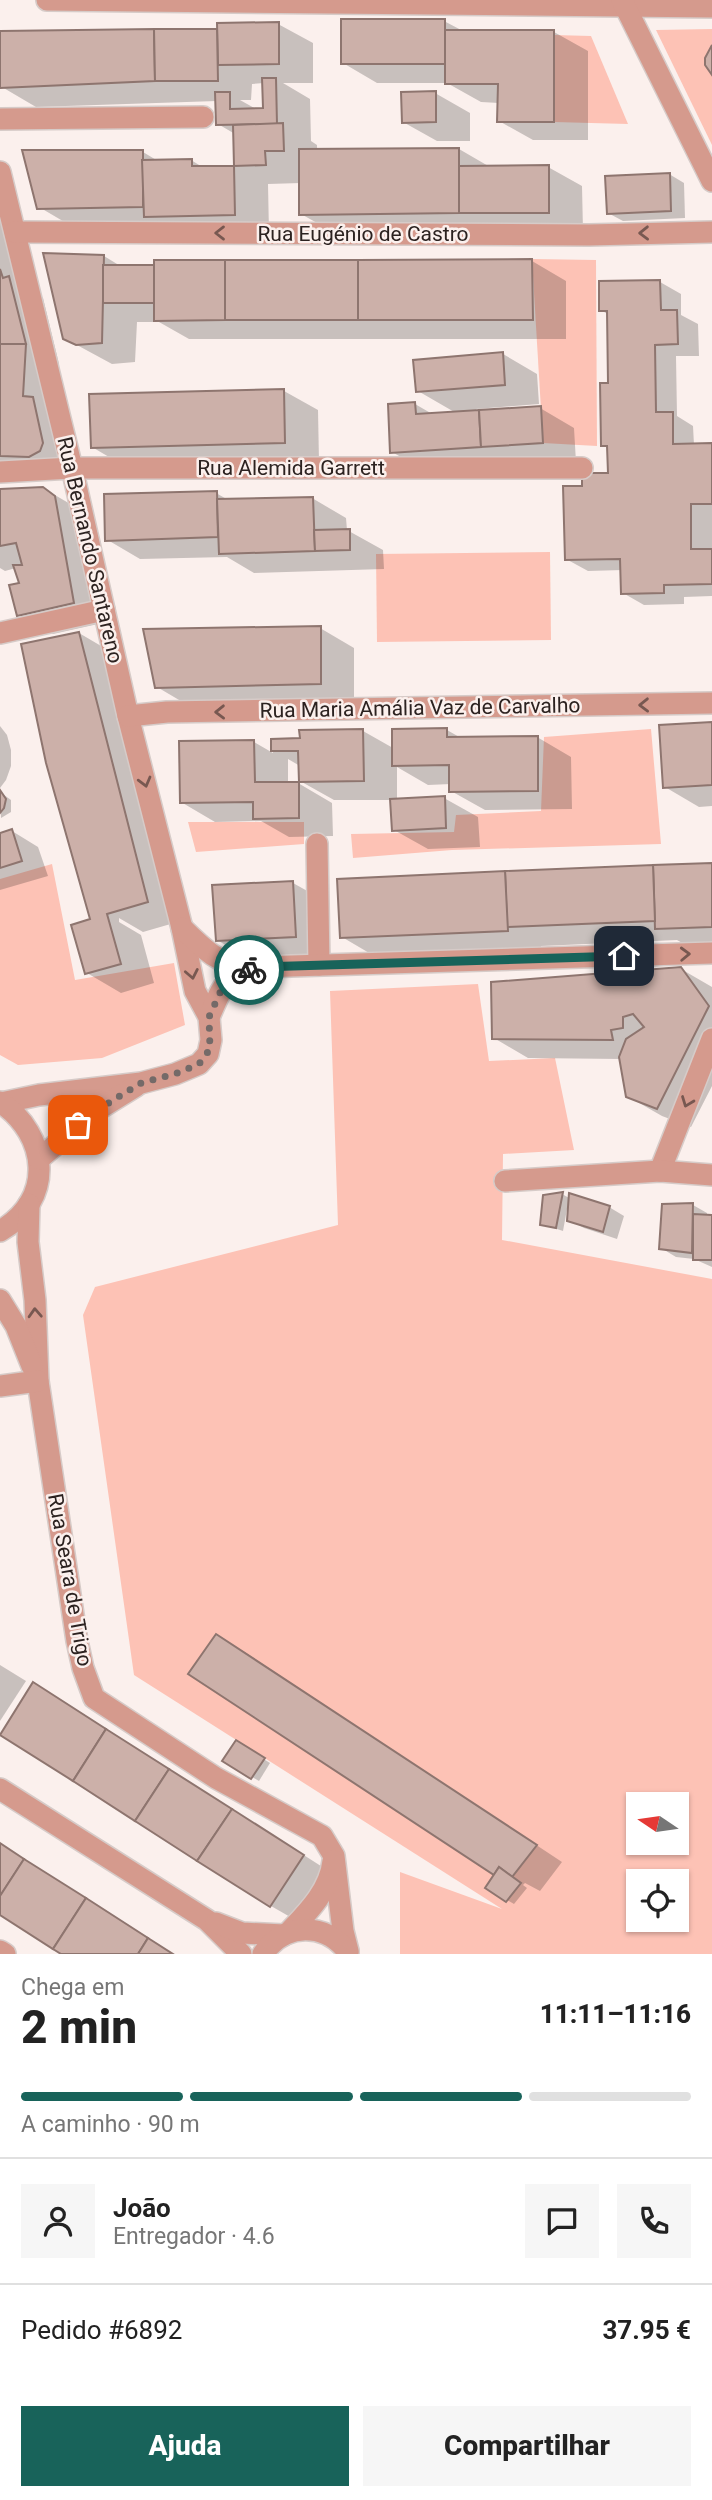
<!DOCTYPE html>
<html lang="pt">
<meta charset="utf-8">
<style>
:root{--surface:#fff;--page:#f6f6f6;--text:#222;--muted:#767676;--line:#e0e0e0;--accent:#18635a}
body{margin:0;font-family:Roboto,sans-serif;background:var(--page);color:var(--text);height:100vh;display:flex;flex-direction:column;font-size:26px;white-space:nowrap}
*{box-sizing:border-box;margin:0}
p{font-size:23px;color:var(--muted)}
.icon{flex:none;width:38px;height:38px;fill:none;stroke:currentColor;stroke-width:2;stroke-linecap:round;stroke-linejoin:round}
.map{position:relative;height:1954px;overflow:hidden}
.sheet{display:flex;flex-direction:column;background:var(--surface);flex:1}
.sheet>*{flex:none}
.needle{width:46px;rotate:283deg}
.buttons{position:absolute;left:626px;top:1792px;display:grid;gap:14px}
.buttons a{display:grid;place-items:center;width:63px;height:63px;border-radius:0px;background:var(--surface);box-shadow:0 2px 5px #0004;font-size:35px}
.pin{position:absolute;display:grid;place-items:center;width:60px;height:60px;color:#fff;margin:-30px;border-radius:14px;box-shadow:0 4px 10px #0006}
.courier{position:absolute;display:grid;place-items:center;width:70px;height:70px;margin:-35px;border:5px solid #18635a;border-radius:50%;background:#fff;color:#222;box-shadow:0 2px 9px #0007}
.head em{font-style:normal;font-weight:800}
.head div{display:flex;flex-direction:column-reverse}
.head{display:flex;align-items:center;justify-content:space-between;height:119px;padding:0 21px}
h1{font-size:46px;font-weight:800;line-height:52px}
.bar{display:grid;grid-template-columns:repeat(4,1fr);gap:10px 7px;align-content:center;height:84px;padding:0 21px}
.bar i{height:9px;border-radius:5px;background:var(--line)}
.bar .active{background:var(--accent)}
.bar p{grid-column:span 4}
.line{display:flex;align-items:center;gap:18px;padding:0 21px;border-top:2px solid var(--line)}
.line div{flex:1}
.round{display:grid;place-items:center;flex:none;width:74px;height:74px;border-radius:0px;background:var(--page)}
.primary-button{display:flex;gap:14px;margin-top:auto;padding:14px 21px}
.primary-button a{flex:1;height:80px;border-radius:0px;background:var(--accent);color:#fff;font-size:28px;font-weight:800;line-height:80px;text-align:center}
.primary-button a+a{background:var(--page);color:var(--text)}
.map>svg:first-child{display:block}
</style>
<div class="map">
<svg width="712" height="1954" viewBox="0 0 712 1954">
<rect width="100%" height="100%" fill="#fbf0ed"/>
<g fill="#fdc2b5" fill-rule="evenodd">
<polygon points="712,29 712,145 656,30"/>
<polygon points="554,35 591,36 628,124 554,122"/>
<polygon points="532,259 596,260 597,446 543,443"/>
<polygon points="550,552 551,640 377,642 376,554"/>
<polygon points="651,729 661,844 452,850 353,858 351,834 454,832 456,815 541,811 544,737"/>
<polygon points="188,822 304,822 304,844 196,852"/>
<polygon points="52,864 75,980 174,963 185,1025 102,1058 18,1065 0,1055 0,879"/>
<path d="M478,984L489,1061L555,1058L574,1150L503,1154L502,1240L712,1279V1954H400V1872L502,1909L134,1675L83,1315L95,1287L338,1225L330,991ZM639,1804H677V1843H639ZM639,1881H677V1920H639Z"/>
</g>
<g fill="#0003" fill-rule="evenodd">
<polygon points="444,21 463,31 554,32 588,51 588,140 533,140 499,121 499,103 481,102 447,83 377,83 343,63"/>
<path d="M278,24L313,43V83H283L310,99L311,141L317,145V150L459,149L490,167H548L582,186L583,231L335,233L301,214V183L268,184L269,233L73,227L39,207L143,152L158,161L191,160L204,168L236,167L235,134L218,124L217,101L36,107L2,87L0,32L219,31ZM264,83L265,110H258L240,100H251L252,84Z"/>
<polygon points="435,93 470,113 470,141 437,141 403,122"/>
<polygon points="669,174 684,183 685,218 623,221 608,213"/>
<polygon points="0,211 34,293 43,298 59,364 57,413 76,463 0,473"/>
<polygon points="104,256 122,267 532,261 566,281 566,339 189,339 159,322 137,322 135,362 112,364 64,338"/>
<polygon points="660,282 681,294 681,315 698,324 699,356 676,356 677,416 693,426 694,445 712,445 712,596 684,597 684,604 644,605 623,593 623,570 588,571 566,559 584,488 610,475 609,448 603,445 610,385 609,315 601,310"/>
<polygon points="503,354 537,374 539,404 476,409 476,412 540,408 574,428 576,462 426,471 392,452 415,404 434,415 456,413 418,391"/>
<polygon points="284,391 318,410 319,462 126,467 92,447"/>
<polygon points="43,488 77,508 107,622 53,634 19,615 21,584 16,568 5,571 0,568 0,491"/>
<polygon points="216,493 230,501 312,498 346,518 347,530 383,550 384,569 254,573 227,557 140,559 106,539"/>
<polygon points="320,628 354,648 354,703 191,707 157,687"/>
<polygon points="79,633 113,653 181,921 143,932 119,918 119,922 141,935 154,983 121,993 87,973 93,921"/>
<polygon points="712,723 712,806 699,807 665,787"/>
<polygon points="0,726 7,735 11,750 11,766 6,780 0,788"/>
<polygon points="447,730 461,738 537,737 571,757 572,809 485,810 451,791 451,784 428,785 397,767 397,801 444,798 478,817 480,847 428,849 394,830 392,800 334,800 300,781 300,766 288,759 288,783 298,783 332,803 333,836 289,837 261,821 215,822 181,802 254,742 273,753 273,741 302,740 301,731 363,731 393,748"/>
<polygon points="0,792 11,800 11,812 1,818"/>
<polygon points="12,831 38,847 48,876 0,890 0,835"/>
<polygon points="712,864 712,947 691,948 677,940 541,946 541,950 376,957 342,937"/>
<polygon points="293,883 327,902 330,956 251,960 217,940"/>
<polygon points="681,969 712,987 712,1086 691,1127 662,1116 627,1096 621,1059 528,1058 494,1038"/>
<polygon points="562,1194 571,1199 609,1207 624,1216 617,1239 584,1228 569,1220 570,1210 567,1209 563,1231 542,1224"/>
<polygon points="693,1205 707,1213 707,1217 712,1217 712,1267 694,1259 676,1257 661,1248"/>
<polygon points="216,1636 243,1651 562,1862 540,1891 525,1883 523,1885 527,1888 514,1904 507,1900 496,1874"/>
<polygon points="0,1665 26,1681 0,1721"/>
<polygon points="55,1696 324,1868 292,1918 271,1906"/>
<polygon points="236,1742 270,1763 259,1781 225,1761"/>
</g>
<g fill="#ccb0a9" stroke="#8e756f" stroke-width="2">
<rect x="341" y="19" width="104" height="45"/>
<polygon points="279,22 279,64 218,65 217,23"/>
<polygon points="154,29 155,81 0,88 0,31"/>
<polygon points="154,29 217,29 218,81 155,81"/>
<polygon points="445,30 554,30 554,122 497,122 498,84 445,84"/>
<polygon points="712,45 712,75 705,65 705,58"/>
<polygon points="262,78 276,78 277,124 216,125 215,92 230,92 230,109 263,108"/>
<polygon points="436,91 436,122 402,123 401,92"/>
<polygon points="283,123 284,151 265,151 266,165 234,166 233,125"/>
<polygon points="459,148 459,213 299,215 299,149"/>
<polygon points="22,150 143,150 143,207 37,209"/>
<polygon points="192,159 192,166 234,166 235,215 144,217 142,160"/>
<polygon points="549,165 549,213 459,213 459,166"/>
<polygon points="670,173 671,211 607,214 605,176"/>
<polygon points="43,253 104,255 102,343 76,345 63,339"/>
<polygon points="532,259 533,320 358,320 358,260"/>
<polygon points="154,260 225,260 225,320 154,321"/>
<rect x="225" y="260" width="133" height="60"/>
<rect x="103" y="265" width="51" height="38"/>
<polygon points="0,269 3,278 9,276 26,344 0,344"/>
<polygon points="660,280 661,310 677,310 678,344 655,345 656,412 673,412 673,444 712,443 712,504 691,504 691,549 712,549 712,584 664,585 664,593 621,594 620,559 565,560 563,486 582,486 582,473 608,473 607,446 601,446 600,383 608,383 607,311 599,311 599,281"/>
<polygon points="0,344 26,344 23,396 33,397 43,443 40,451 29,457 0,456"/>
<polygon points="503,352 505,385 416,392 413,360"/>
<polygon points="284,389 285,443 91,448 89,394"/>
<polygon points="415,402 416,414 479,410 481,447 390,453 388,404"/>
<polygon points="541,406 543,443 481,447 479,410"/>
<polygon points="43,487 55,496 74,603 17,616 9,585 19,583 13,565 22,565 16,543 0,546 0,489"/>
<polygon points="217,491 218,537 105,541 104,494"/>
<polygon points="313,497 315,551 219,554 217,499"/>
<polygon points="350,529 350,550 315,551 314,530"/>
<polygon points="321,626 321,684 155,688 143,629"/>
<polygon points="79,632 148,902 107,914 121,964 85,974 71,925 90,919 46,763 21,644"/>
<polygon points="712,722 712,785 663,788 659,725"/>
<polygon points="447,728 447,737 538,736 538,791 449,792 449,765 392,766 392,729"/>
<polygon points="363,729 364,781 299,782 298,751 271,751 271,739 300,738 299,730"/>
<polygon points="254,740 255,782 299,782 299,818 253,819 253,802 180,803 179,741"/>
<polygon points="0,790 6,799 4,808 0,813"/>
<polygon points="445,796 446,828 392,831 390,799"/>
<polygon points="12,829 22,861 0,868 0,833"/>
<polygon points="712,863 712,927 655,929 653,865"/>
<polygon points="653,865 655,921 507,927 505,871"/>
<polygon points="505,871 508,931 340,938 337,879"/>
<polygon points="293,881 296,937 216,941 212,885"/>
<polygon points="681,967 709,1006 657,1109 626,1097 619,1057 626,1039 644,1027 633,1014 623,1017 623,1028 611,1030 613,1040 492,1039 491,982"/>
<polygon points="563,1192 556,1228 540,1225 543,1195"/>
<polygon points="569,1193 610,1206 603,1232 567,1221"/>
<polygon points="693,1203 692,1253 659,1249 662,1204"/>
<polygon points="693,1214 712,1215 712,1260 693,1260"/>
<polygon points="216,1634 537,1845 512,1877 499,1867 494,1875 188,1674"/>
<polygon points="33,1682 106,1729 73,1781 0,1735"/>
<polygon points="106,1729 169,1769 135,1821 73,1781"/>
<polygon points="236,1740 265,1758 251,1779 222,1761"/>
<polygon points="169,1769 232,1809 197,1861 135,1821"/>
<polygon points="232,1809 304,1855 270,1907 197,1861"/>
<polygon points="0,1843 24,1859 0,1896"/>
<polygon points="24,1859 86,1898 53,1949 0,1915 0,1896"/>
<polygon points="499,1867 521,1883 506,1902 485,1888"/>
<polygon points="86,1898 148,1938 138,1954 61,1954 53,1949"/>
<polygon points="148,1938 173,1954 138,1954"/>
</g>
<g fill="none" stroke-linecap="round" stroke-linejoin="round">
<defs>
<g id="minor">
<polyline points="47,0 712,7"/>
<polyline points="622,0 712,181"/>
<polyline points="0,119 203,117"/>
<polyline points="0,172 72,468 128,716 182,928 195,991 209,1017 211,1040 208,1054 199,1064 175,1074 141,1083 39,1095 1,1103"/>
<polyline points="15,232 589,235 712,232"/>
<polyline points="0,472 72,468 582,468"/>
<polyline points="0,633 104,610"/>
<polyline points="128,716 167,712 712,703"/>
<polyline points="317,844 319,965"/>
<path d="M182,928C213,957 215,963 259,967L712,953"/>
<path d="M209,1017C223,987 222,978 255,968"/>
<path d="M0,1102C49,1135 55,1200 0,1231"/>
<polyline points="39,1159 94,1112 136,1086"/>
<polyline points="660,1171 712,1039"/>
<polyline points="505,1181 660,1171 712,1175"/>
<polyline points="29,1204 28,1242 35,1300 38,1381 77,1641 83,1668 94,1698 216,1778 322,1836 334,1856 343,1931 348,1951"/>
<polyline points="0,1300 16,1326 32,1366"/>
<polyline points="0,1386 38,1381"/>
<polyline points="0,1789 207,1920 241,1954"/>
<polyline points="216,1923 242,1933 284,1935"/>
<path d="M289,1932C308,1912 330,1890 333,1861"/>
<polyline points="0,1951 5,1954"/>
<path d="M263,1954C285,1922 325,1922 348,1952"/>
</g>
</defs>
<use href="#minor" stroke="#d6cbc8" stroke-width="24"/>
<use href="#minor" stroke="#d59a8d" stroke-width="21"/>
</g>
<defs><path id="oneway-chevron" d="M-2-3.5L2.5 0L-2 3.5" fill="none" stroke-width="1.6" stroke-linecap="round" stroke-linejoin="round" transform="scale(1.75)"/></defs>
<g stroke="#785851">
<use href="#oneway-chevron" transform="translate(220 233) rotate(-180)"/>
<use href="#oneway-chevron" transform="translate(644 233) rotate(179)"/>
<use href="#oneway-chevron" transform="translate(644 705) rotate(179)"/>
<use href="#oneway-chevron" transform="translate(220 712) rotate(179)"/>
<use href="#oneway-chevron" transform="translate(145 782) rotate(75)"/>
<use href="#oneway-chevron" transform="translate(685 954) rotate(-2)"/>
<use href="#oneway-chevron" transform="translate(192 974) rotate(79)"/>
<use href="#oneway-chevron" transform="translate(687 1102) rotate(111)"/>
<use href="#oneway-chevron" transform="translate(35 1313) rotate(-93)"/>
</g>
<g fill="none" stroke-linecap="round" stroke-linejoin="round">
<polyline stroke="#746a68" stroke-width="7" stroke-dasharray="0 12.6" points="78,1125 94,1112 141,1083 175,1074 199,1064 210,1049 209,1017 224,984 237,974 249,970"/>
<polyline stroke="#18635a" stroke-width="9" points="249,970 259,967 624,956"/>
</g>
<g text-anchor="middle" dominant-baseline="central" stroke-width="5" stroke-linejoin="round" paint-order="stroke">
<g font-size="21" fill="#2c2220" stroke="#fbf0ed">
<text x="363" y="234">Rua Eugénio de Castro</text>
<text x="291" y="468">Rua Alemida Garrett</text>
<text transform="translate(90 550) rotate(77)">Rua Bernando Santareno</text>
<text transform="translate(420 708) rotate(-1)">Rua Maria Amália Vaz de Carvalho</text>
<text transform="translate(70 1580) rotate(80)">Rua Seara de Trigo</text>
</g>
</g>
</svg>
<div class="buttons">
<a><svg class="needle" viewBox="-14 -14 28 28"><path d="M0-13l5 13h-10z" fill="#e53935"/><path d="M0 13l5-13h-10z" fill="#767676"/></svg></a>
<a><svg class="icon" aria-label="locate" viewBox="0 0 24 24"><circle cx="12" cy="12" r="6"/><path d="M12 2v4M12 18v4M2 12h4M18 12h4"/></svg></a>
</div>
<div class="pin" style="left:78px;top:1125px;background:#ea580c"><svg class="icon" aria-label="bag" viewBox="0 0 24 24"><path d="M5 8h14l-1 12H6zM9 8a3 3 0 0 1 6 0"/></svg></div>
<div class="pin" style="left:624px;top:956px;background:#1f2937"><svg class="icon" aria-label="home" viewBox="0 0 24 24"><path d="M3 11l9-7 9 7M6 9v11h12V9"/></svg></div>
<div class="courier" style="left:249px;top:970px"><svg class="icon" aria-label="bike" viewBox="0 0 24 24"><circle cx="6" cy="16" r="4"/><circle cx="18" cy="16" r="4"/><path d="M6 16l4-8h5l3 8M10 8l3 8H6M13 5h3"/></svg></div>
</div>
<section class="sheet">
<div class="head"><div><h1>2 min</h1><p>Chega em</p></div><em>11:11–11:16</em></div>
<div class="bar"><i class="active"></i><i class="active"></i><i class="active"></i><i></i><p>A caminho · 90 m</p></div>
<div class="line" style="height:126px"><a class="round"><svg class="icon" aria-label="person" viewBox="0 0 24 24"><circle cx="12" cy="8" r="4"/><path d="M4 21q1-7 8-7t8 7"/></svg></a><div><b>João</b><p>Entregador · 4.6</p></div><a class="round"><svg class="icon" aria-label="chat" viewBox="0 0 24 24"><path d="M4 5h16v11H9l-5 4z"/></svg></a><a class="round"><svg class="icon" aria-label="phone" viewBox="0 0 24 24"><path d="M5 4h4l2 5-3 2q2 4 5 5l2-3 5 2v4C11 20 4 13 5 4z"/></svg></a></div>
<div class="line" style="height:91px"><div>Pedido #6892</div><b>37.95 €</b></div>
<div class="primary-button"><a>Ajuda</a><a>Compartilhar</a></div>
</section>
